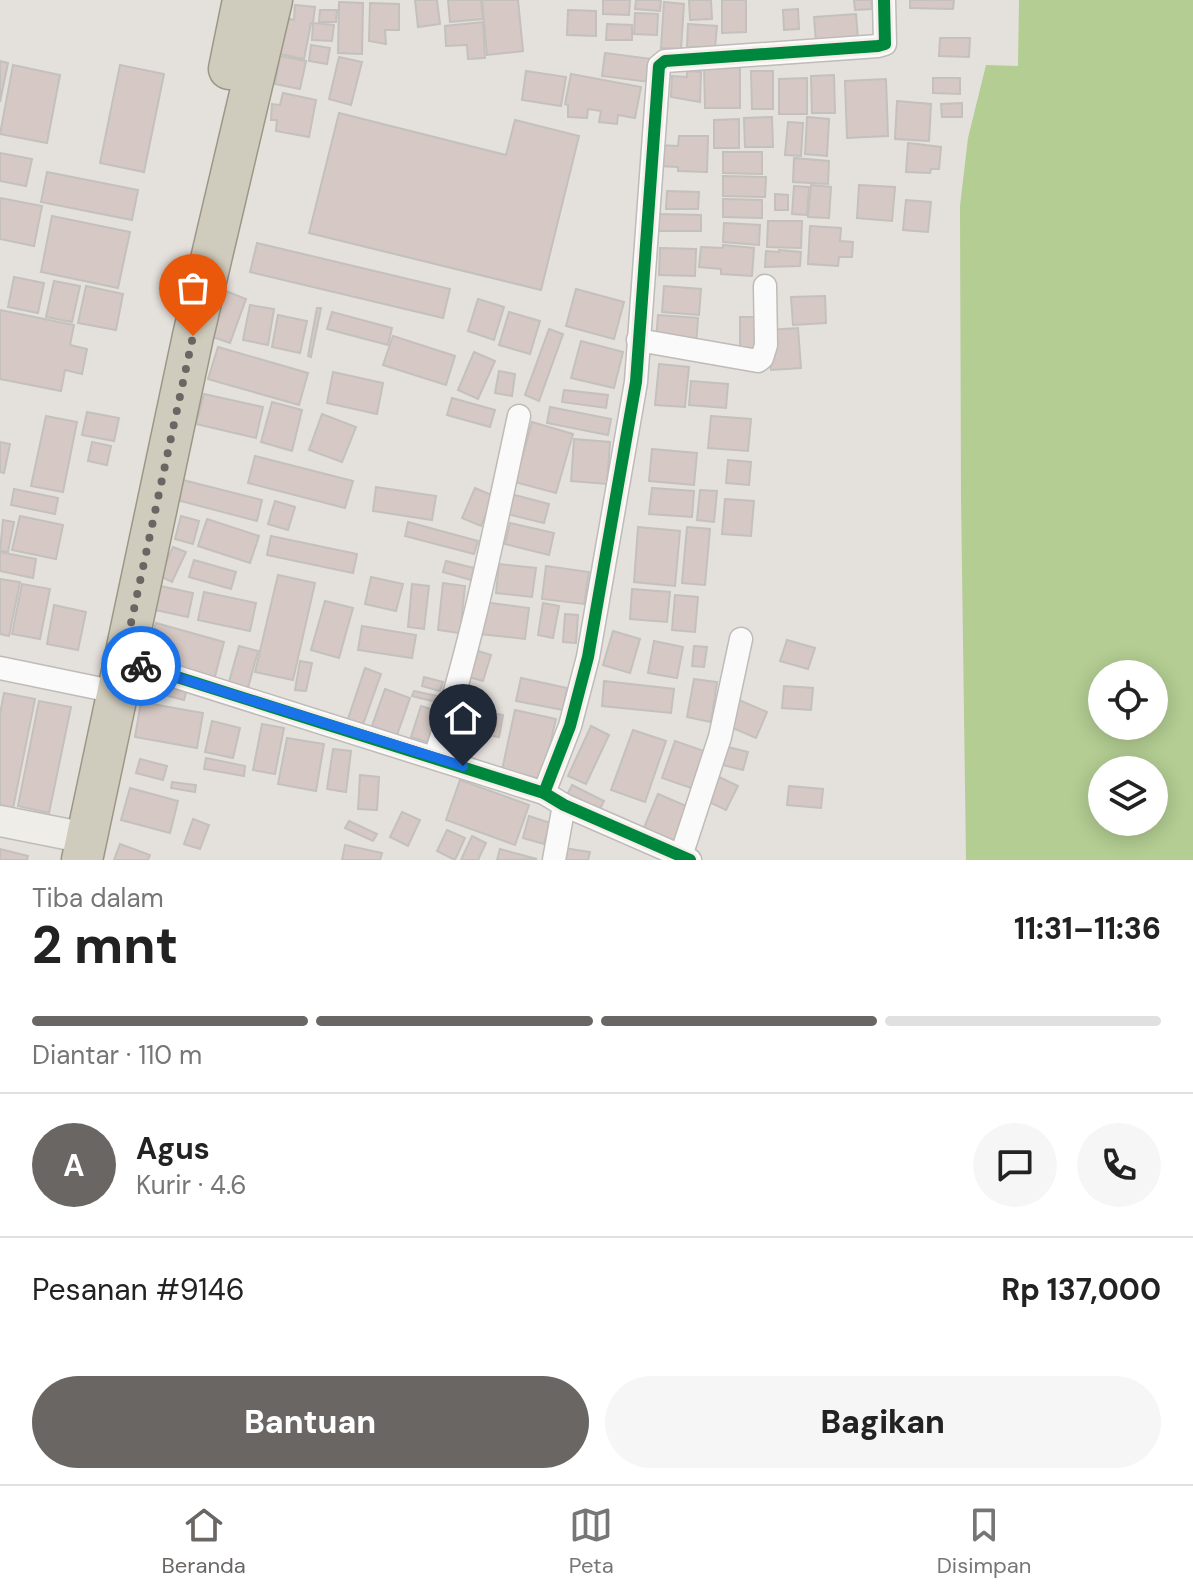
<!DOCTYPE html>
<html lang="id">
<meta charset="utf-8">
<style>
:root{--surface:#fff;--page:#f6f6f6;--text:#222;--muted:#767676;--line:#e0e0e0;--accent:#6a6663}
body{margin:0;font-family:"DM Sans",sans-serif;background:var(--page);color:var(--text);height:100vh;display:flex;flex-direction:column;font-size:30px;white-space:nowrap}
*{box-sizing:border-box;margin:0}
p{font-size:26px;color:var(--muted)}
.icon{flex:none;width:44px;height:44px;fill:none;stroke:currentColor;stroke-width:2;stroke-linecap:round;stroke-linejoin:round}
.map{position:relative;height:860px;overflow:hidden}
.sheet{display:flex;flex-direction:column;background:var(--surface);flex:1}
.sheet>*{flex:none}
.fabs{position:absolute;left:1088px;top:660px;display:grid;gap:16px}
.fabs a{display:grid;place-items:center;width:80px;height:80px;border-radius:50%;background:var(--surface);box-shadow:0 4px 20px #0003;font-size:40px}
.pin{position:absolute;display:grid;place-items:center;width:68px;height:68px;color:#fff;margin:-82px -34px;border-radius:50% 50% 50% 0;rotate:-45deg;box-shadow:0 0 8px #0007}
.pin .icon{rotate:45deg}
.courier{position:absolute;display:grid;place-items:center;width:80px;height:80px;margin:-40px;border:6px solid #1a73e8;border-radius:50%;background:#fff;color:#222;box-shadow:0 2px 10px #0007}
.head em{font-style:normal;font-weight:800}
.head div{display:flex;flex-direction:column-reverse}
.head{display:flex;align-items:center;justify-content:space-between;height:136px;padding:0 32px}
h1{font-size:52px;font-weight:800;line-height:60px}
.bar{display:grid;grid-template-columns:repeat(4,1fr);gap:12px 8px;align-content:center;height:96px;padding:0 32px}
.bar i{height:10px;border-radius:6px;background:var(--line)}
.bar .active{background:var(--accent)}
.bar p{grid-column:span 4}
.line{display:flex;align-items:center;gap:20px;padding:0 32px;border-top:2px solid var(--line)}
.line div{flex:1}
.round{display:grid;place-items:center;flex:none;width:84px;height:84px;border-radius:42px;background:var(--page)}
.cta{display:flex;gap:16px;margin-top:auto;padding:16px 32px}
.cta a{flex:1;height:92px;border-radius:48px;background:var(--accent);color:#fff;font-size:32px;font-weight:800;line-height:92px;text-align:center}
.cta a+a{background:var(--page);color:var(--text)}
.menu{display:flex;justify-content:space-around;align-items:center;height:112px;border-top:2px solid var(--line);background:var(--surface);font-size:22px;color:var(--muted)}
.menu a{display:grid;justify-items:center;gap:4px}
.menu .active{color:var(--accent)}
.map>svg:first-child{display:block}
</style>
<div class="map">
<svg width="1193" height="860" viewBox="0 0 1193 860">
<rect width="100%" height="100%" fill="#e4e0dc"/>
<path fill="#b3cd92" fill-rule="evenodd" d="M1019,0H1193V860H966L961,495L960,206L968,138L986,65L1018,66ZM1102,674H1154V726H1102ZM1102,770H1154V822H1102Z"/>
<g fill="#d6c9c5" stroke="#c3c0bd" stroke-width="2">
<polygon points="415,0 437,0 440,24 418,27"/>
<polygon points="448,0 481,0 483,19 450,22"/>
<polygon points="482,0 518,0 523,51 487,55"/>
<polygon points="603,0 630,0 629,15 603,14"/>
<polygon points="636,0 661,0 660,11 635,9"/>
<polygon points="689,0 711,0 712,19 690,20"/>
<polygon points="722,0 746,0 746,32 722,33"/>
<polygon points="854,0 871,0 872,9 855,10"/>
<polygon points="910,0 954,0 953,9 910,8"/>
<polygon points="339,2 363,3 362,54 338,53"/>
<polygon points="664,2 684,4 681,49 661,48"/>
<polygon points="370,3 399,4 399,30 385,30 386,44 369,41"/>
<polygon points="295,5 315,7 313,23 311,23 304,59 270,52 277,16 294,20"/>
<polygon points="798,9 799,29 784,30 783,10"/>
<polygon points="320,10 337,10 336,22 319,22"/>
<polygon points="568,10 596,11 596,36 567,35"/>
<polygon points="635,13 658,14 657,35 634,34"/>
<polygon points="856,14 858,39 816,42 814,17"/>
<polygon points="483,22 485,58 468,59 467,45 446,46 445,26"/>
<polygon points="313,23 334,25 332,41 312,40"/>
<polygon points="607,24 632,25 632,40 606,40"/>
<polygon points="688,24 717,26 715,48 687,47"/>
<polygon points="940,38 970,38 969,57 939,56"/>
<polygon points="311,45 330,48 327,64 309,61"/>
<polygon points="605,53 652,59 649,82 602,76"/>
<polygon points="280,56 306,61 300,89 275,84"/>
<polygon points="339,57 362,62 351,105 329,99"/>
<polygon points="0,61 8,63 0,102"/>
<polygon points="13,65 60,75 47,143 0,134"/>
<polygon points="120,65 164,74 144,172 100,163"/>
<polygon points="704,65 740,65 740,108 705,108"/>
<polygon points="526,71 566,77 561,106 522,100"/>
<polygon points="687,71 701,72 700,102 671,97 672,76 687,77"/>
<polygon points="751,71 773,71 773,109 752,109"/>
<polygon points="571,74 641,87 635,118 618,115 617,124 599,122 601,111 588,109 587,118 568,117 568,105 565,104"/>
<polygon points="834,75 835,113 812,113 811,76"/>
<polygon points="807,78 807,114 779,114 779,79"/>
<polygon points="933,78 960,78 960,94 933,93"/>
<polygon points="886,79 888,136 847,138 845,81"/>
<polygon points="283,93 316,100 309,137 276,131 277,120 271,120 272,104 280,105"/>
<polygon points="897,101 931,104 929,141 895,139"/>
<polygon points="962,103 962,117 942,117 941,104"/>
<polygon points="339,113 506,155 515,120 579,136 541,290 309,233"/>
<polygon points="772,117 773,147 745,147 744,118"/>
<polygon points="807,117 829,119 827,156 805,154"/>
<polygon points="739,119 739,148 714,148 714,120"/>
<polygon points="788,122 803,123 801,156 785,155"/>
<polygon points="679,136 708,136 707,172 678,171 678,167 659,166 659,145 678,146"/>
<polygon points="908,143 941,147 939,169 931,169 930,173 906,172"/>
<polygon points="723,152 762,152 762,174 723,173"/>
<polygon points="0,153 32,159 26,186 0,181"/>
<polygon points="794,158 829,161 828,184 793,182"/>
<polygon points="47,172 138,190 132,220 41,202"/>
<polygon points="723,176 766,177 765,197 723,196"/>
<polygon points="811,185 831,187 829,218 808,217"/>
<polygon points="859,185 895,187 892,221 857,218"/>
<polygon points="794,186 809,187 807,215 792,214"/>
<polygon points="667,191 699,192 698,209 666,209"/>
<polygon points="775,194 788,195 788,210 775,210"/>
<polygon points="0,198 42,206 34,246 0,239"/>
<polygon points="723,199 762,200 762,218 723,217"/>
<polygon points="906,200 931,202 928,232 903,230"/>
<polygon points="657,214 701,215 701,231 656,231"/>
<polygon points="52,216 130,232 118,288 41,272"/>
<polygon points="768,221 802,221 801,248 767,247"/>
<polygon points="724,223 760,225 759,245 723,242"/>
<polygon points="810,226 841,228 840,241 853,242 852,257 839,257 838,266 808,264"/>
<polygon points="257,243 450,289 443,318 250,272"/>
<polygon points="723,245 754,248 752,276 721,274 721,269 699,267 701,247 723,248"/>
<polygon points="660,248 696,249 695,276 659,275"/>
<polygon points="779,250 801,252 800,266 765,267 766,251 779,252"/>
<polygon points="14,277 44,283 38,313 8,307"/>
<polygon points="54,281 80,286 72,322 46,317"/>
<polygon points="86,286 123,294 116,330 78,323"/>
<polygon points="664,286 701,289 699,315 662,312"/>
<polygon points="221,289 246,299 230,343 204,334"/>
<polygon points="576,289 624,302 614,339 566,326"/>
<polygon points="825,296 826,323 793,325 791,297"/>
<polygon points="478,299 504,307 494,340 468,331"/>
<polygon points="250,305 274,309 268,345 243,340"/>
<polygon points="317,308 321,308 311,357 308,356"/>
<polygon points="0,310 74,325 70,345 87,349 82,374 65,370 61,391 0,379"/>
<polygon points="332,312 392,328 388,345 327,329"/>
<polygon points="509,312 540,321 530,354 499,345"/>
<polygon points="278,315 307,321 300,353 272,347"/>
<polygon points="658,315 698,318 696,345 656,341"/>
<polygon points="740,317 760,317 760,349 740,348"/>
<polygon points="798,328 801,368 771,370 768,330"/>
<polygon points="549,329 563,334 539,401 525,395"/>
<polygon points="393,336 455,356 446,385 383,365"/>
<polygon points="581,341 623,352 614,388 571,378"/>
<polygon points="218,347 308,373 299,405 208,379"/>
<polygon points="474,352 495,361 478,399 458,390"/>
<polygon points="659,364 689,367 685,407 655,405"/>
<polygon points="499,371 515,374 512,396 495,393"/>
<polygon points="333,372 383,383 377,414 327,403"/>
<polygon points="691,381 728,384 726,408 689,405"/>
<polygon points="564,390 608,395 606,408 562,402"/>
<polygon points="204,394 263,407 256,438 196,424"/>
<polygon points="452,398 495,410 490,427 447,415"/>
<polygon points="272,402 302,410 292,451 261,442"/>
<polygon points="550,407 611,419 608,435 547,423"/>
<polygon points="87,412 119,418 114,441 82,435"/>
<polygon points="322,414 356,427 342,462 309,450"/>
<polygon points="46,416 77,422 63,492 31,486"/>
<polygon points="711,416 751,419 748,451 708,448"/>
<polygon points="532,422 573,434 556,493 515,482"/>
<polygon points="574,439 610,442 607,484 571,481"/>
<polygon points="0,442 10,444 4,473 0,472"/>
<polygon points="92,442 111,446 107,465 88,461"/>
<polygon points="652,449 697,453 694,485 649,481"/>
<polygon points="255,456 353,481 345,508 248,483"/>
<polygon points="728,460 751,462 749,485 726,483"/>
<polygon points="183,480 262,500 257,521 177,500"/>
<polygon points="376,487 436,496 432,520 373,511"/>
<polygon points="475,488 494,496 481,526 462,518"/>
<polygon points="652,488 694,491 692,517 649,514"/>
<polygon points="14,489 58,498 55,514 11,505"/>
<polygon points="700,490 717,491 714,522 697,520"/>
<polygon points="511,494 549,504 544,523 507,514"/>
<polygon points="725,499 754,501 751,536 722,534"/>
<polygon points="275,501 295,507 288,530 268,524"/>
<polygon points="20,516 63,525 56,559 12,550"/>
<polygon points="181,516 199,521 193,544 175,539"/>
<polygon points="207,519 259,536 250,563 198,546"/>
<polygon points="3,520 14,522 8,552 0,551"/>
<polygon points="408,522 478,541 474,554 405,536"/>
<polygon points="510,523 554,533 549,555 505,544"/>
<polygon points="638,527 680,531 675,586 634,582"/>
<polygon points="687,527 710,529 705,585 682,583"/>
<polygon points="271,536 357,554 353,573 267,555"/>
<polygon points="173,547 186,552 172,582 160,576"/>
<polygon points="0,552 36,559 33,578 0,571"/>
<polygon points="194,560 236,572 231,589 189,577"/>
<polygon points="446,561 474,568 471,580 443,572"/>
<polygon points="499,564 536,568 532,597 496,593"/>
<polygon points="546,566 589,572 584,604 542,599"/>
<polygon points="278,575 315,583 293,680 255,672"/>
<polygon points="371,577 403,584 396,611 365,604"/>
<polygon points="0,579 20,582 9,636 0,634"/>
<polygon points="443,583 465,586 460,633 438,630"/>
<polygon points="22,584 50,589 40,639 12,634"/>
<polygon points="151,584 193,593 188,617 146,608"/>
<polygon points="412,584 429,586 424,629 408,627"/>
<polygon points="632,589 670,592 667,622 630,619"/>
<polygon points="204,592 256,603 250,631 198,620"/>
<polygon points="675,595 698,597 695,632 672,630"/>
<polygon points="325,601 353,608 339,658 311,650"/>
<polygon points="483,602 529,608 525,639 480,634"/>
<polygon points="543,603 559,606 553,638 538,635"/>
<polygon points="54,605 86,612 78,650 47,644"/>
<polygon points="565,614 578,615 576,643 563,642"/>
<polygon points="156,623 224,642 214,680 145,661"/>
<polygon points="362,626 416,635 412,658 358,650"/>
<polygon points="613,631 640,639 630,673 603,665"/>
<polygon points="787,640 815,648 808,669 780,661"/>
<polygon points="654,641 683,647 677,678 648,673"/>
<polygon points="239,646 258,651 246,695 227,689"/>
<polygon points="694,646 707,647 704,667 692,666"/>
<polygon points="478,651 491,655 483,681 469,677"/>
<polygon points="300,661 312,663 306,691 295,690"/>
<polygon points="365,668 381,674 361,730 346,725"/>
<polygon points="424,677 443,682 440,691 422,686"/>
<polygon points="144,678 187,689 184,700 141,689"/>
<polygon points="521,678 567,688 563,710 516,701"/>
<polygon points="694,679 717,682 711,722 687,717"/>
<polygon points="604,681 674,689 671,713 602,706"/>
<polygon points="784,686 813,688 811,710 782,708"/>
<polygon points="460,688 482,693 467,750 444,744"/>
<polygon points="385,689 410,698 397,735 372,726"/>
<polygon points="414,691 442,697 440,703 412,696"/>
<polygon points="4,693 35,699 13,808 0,806 0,714"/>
<polygon points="739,700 767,712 756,738 728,726"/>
<polygon points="39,701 71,707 49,813 18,806"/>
<polygon points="141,702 203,713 197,748 135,737"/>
<polygon points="421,706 440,712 430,743 411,737"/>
<polygon points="515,710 556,719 542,779 502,770"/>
<polygon points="485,712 503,715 499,737 481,734"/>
<polygon points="212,721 240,728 233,758 205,752"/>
<polygon points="262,724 284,728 275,774 253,770"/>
<polygon points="591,726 609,735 586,784 568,776"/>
<polygon points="633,730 666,741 645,802 611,790"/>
<polygon points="287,738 324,744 316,791 278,784"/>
<polygon points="675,741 704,751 691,788 662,778"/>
<polygon points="720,745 748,752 743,770 715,763"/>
<polygon points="333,749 351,751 346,792 327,789"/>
<polygon points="206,758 245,766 244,776 204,769"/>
<polygon points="140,759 167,766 163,780 136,773"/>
<polygon points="360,775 379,777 377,810 358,809"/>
<polygon points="719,777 738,786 726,810 707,801"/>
<polygon points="460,780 529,805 515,845 446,820"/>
<polygon points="172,782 196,785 195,792 171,788"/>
<polygon points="572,785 604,801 598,813 566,797"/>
<polygon points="789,786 823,789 821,808 787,805"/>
<polygon points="130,788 178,801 170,833 121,820"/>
<polygon points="658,794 691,808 676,843 643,830"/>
<polygon points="402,812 420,820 408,846 390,837"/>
<polygon points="529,816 550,823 544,844 523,838"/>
<polygon points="193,819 209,825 200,849 184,844"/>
<polygon points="349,821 377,834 373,841 345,828"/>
<polygon points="447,830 465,838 455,860 437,851"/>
<polygon points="472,836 486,843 478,860 461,860"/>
<polygon points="120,844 150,855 148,860 114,860"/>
<polygon points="345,845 382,853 380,860 342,860"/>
<polygon points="564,848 590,852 588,860 563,860"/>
<polygon points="0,849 28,856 27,860 0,860"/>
<polygon points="500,849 537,859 497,860"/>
</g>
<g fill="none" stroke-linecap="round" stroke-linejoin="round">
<defs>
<g id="street">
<polyline points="638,340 758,361 762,358 766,345 765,286"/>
<polyline points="123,660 544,793 564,805 690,860"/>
<polyline points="0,668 97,688"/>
<path d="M435,757C472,645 494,531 519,416"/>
<polyline points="544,793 570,726 588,657 636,382 659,66 665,61 878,46 885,44 884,0"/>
<polyline points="681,856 720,737 741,639"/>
<polyline points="554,860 564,805"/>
</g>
<polyline id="secondary" points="0,821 86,838"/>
<g id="highway">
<polyline points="229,69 243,0"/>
<polyline points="82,860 193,336 272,0"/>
</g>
</defs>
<use href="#street" stroke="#bebbb8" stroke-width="25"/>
<use href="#secondary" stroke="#bebbb8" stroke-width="33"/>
<use href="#highway" stroke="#9c9785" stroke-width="43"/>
<use href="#street" stroke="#fbfafa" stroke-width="22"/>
<use href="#secondary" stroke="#eeede8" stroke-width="30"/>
<use href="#highway" stroke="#d0ccbd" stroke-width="40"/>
<defs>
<g id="cycleway">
<polyline points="123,660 544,793 564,805 690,860"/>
<polyline points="544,793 570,726 588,657 636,382 659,66 665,61 878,46 885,44 884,0"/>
</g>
</defs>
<use href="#cycleway" stroke="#f5ede7" stroke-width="17"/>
<use href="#cycleway" stroke="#00873e" stroke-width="12"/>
</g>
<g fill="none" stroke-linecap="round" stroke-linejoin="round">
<polyline stroke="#6a6663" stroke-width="8" stroke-dasharray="0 14.4" points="141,666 123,660 193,336"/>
<polyline stroke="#1a73e8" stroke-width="10" points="141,666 463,766"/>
</g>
</svg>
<div class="fabs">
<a><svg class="icon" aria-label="locate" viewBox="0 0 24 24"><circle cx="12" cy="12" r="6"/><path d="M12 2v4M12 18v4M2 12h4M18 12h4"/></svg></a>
<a><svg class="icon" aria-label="layers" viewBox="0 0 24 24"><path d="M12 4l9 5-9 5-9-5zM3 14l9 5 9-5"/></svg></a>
</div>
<div class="pin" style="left:193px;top:336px;background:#ea580c"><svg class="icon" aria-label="bag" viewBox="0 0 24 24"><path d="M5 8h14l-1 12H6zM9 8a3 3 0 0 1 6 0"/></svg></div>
<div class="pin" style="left:463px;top:766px;background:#1f2937"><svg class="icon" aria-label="home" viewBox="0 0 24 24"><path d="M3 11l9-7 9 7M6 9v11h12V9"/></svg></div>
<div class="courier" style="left:141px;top:666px"><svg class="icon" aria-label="bike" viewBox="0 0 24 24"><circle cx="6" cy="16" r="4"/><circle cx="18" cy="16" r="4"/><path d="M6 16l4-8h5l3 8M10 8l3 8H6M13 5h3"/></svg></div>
</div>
<section class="sheet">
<div class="head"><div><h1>2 mnt</h1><p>Tiba dalam</p></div><em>11:31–11:36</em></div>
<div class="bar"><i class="active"></i><i class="active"></i><i class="active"></i><i></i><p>Diantar · 110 m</p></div>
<div class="line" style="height:144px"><b class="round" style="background:var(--accent);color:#fff">A</b><div><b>Agus</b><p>Kurir · 4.6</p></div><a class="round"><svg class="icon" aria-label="chat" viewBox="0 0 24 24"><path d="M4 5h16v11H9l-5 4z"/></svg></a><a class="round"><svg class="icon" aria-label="phone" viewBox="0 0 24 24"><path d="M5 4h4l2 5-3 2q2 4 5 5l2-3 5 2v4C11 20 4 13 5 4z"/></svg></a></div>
<div class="line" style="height:104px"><div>Pesanan #9146</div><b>Rp 137,000</b></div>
<div class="cta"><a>Bantuan</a><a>Bagikan</a></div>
</section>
<nav class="menu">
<a class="active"><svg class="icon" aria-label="home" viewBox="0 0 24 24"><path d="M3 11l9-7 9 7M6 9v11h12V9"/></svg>Beranda</a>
<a><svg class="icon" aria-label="map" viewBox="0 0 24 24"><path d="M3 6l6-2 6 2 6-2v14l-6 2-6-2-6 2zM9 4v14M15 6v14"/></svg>Peta</a>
<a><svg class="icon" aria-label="saved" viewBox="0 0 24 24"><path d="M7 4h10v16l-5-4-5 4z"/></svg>Disimpan</a>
</nav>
